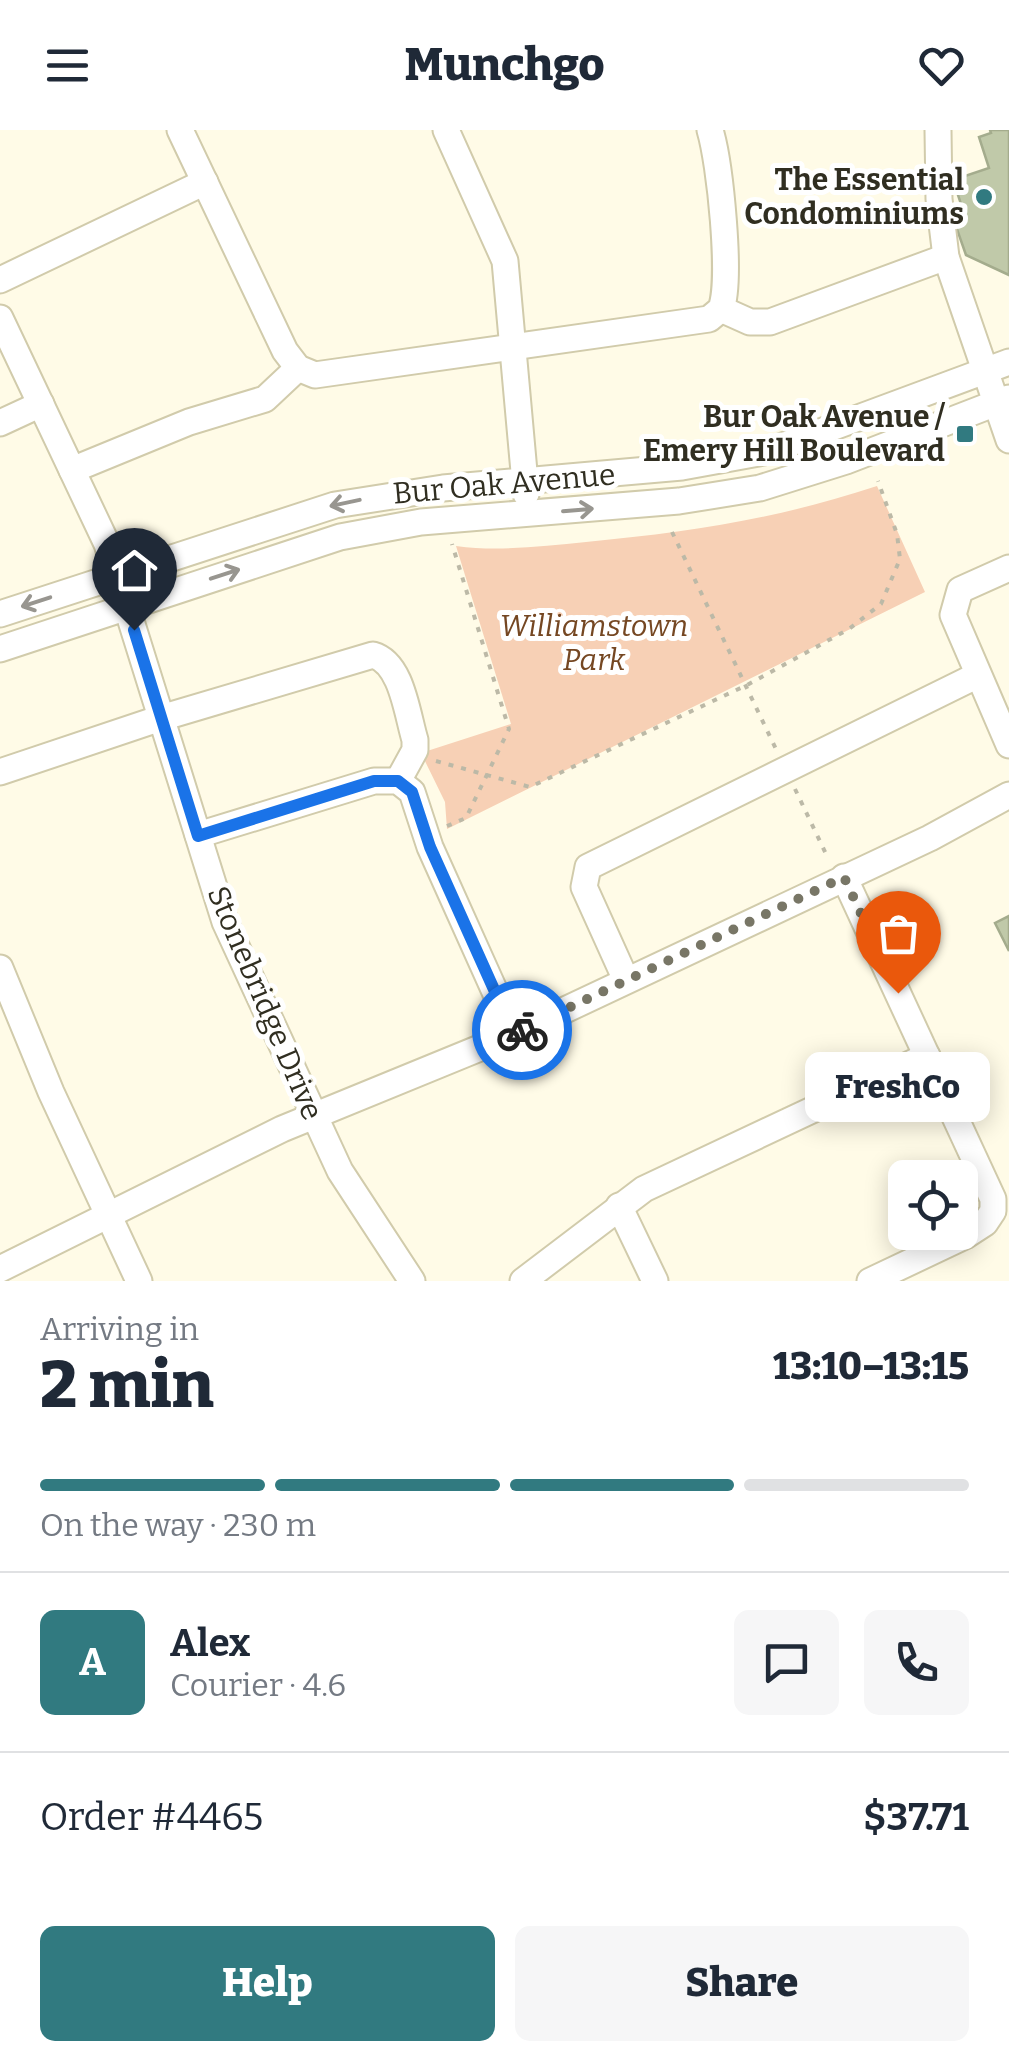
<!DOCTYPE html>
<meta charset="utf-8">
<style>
:root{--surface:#fff;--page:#f6f6f7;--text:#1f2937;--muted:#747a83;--line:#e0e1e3;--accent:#317a80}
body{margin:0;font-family:Bitter,serif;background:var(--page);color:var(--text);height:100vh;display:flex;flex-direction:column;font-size:38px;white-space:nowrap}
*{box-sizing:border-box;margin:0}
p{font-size:32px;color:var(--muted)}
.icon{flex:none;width:55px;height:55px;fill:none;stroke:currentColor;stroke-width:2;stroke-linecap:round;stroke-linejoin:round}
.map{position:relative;height:1151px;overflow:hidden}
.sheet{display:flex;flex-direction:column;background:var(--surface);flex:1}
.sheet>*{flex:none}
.controls{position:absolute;left:888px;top:1030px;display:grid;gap:20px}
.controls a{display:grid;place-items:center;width:90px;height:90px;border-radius:15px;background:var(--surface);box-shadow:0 5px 25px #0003;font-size:50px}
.pin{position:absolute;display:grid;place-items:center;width:85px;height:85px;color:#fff;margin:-102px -42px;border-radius:50% 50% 50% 0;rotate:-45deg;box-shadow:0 0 10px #0007}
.pin .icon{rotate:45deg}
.courier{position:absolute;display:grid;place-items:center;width:100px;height:100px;margin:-50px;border:8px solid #1a73e8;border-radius:50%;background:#fff;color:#222;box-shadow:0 2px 12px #0007}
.bubble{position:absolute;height:70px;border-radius:15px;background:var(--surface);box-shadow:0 5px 25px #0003;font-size:32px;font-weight:800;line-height:70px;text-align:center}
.headline em{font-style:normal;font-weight:800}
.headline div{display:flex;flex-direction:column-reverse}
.headline{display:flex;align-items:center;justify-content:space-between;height:170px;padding:0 40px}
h1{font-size:65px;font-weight:800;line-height:75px}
.bar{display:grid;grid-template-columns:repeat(4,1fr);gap:15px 10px;align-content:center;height:120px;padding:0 40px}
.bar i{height:12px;border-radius:8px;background:var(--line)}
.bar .current{background:var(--accent)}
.bar p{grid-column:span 4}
.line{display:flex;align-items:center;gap:25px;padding:0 40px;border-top:2px solid var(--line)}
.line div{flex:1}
.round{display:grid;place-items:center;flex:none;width:105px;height:105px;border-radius:15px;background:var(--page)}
.action{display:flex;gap:20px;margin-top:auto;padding:20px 40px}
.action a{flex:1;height:115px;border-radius:15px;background:var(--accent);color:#fff;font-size:40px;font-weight:800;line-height:115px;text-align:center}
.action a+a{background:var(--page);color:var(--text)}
header{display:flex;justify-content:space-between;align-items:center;height:130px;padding:0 40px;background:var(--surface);font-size:45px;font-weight:800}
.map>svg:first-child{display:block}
</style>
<header><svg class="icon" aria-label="menu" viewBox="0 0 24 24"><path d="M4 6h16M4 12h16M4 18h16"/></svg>Munchgo<svg class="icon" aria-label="heart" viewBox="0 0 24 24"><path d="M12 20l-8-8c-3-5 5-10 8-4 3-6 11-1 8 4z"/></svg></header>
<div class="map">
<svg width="1009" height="1151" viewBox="0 0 1009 1151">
<rect width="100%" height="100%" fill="#fffbe7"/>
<path fill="#f7d0b5" d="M877,356L925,462L447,699L445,672L423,627L424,622L511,594L456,416C499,422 543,416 586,412C691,402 777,389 877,356Z"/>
<g fill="#c0c9a9" stroke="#a4ac8d" stroke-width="2.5">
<polygon points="990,0 1009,0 1009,145 966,125 952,85 965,86 953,50 989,38 979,7 991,3"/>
<polygon points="1009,786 1009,821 995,793"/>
</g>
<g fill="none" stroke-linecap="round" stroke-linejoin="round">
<defs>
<g id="minor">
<path d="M180,0L285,221L298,238L315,245L709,189L721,179C732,149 720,33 710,0"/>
<polyline points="446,0 505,131 526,364"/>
<polyline points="938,0 939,69 946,127 1009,310"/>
<polyline points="0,150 205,52"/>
<polyline points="721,179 750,192 770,192 946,127"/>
<polyline points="0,188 107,414 225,792 340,1041 412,1151"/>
<polyline points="0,293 41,274"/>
<polyline points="72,340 189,292 265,269 298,238"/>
<polyline points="1009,438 960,460 953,485 1009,615"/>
<polyline points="0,484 335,375 443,358 682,337 769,321 1009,232"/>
<polyline points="0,519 340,407 421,392 679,371 760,358 846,331 1009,268"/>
<path d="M0,642L161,588L373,525C402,533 407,584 415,610V620L398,651"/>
<polyline points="198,705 374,651 398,651 412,662 430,717 514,904"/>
<polyline points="844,747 993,1069 993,1081 985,1093 965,1106 870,1151"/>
<polyline points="0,838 51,962 139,1151"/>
<polyline points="626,850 584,757 588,737 978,545"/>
<polyline points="619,1076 655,1151"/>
<polyline points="0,1139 282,999 514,904 930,708 1009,665"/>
<polyline points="523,1151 644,1059 927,926"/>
</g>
</defs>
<use href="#minor" stroke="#d1cbab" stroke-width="29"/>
<g stroke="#bcb9a7" stroke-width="4" stroke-dasharray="5 8" stroke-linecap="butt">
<polyline points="672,402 776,619"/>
<polyline points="436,631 530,657 747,555 849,499 881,474 900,429 897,404 878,351"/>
<polyline points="795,659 826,724"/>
<polyline points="447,696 466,688 509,599 452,414"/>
</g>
<use href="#minor" stroke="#fff" stroke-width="25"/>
</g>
<defs><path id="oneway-shaft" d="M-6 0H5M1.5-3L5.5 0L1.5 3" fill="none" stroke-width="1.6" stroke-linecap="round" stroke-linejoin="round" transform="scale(2.5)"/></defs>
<g stroke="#989690">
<use href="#oneway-shaft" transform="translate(345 373) rotate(168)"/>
<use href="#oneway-shaft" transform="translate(578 380) rotate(-5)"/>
<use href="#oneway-shaft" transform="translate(225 444) rotate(-18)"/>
<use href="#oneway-shaft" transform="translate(36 472) rotate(162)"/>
</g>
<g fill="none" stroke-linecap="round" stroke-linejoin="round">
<polyline stroke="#787666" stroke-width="10" stroke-dasharray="0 18" points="522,900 844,747 898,863"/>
<polyline stroke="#1a73e8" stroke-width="12" points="134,500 198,706 374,651 398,651 412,662 430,717 514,904 522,900"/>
</g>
<g fill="#317a80" stroke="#fff" stroke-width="4">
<circle cx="984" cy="67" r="10"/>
<rect x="955" y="294" width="20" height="20" rx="5"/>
</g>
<g text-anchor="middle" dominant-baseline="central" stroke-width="10" stroke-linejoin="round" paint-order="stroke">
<g font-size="30" font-weight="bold" fill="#302e21" stroke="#fff" text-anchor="end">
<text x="964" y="50">The Essential<tspan x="964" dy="34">Condominiums</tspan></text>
<text x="945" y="287">Bur Oak Avenue /<tspan x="945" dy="34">Emery Hill Boulevard</tspan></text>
</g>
<g font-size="30" fill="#302e21" stroke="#fff">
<text transform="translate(504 354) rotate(-5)">Bur Oak Avenue</text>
<text transform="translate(265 873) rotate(67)">Stonebridge Drive</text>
</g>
<g font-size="30" font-style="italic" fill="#754722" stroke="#fff">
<text x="594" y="496">Williamstown<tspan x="594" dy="34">Park</tspan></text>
</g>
</g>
</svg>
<div class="controls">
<a><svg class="icon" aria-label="locate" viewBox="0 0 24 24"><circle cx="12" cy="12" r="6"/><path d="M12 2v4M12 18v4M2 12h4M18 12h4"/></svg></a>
</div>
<div class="pin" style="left:898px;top:863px;background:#ea580c"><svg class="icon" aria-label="bag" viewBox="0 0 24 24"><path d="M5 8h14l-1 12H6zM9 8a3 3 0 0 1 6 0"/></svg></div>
<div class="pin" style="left:134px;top:500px;background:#1f2937"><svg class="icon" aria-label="home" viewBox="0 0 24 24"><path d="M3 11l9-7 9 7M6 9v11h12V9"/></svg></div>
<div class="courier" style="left:522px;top:900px"><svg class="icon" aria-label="bike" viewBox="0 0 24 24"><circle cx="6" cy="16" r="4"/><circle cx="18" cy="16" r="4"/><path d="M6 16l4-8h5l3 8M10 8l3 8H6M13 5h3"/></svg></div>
<div class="bubble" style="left:805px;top:922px;width:185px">FreshCo</div>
</div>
<section class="sheet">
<div class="headline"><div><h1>2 min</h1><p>Arriving in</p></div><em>13:10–13:15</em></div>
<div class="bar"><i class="current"></i><i class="current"></i><i class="current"></i><i></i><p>On the way · 230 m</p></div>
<div class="line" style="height:180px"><b class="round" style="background:var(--accent);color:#fff">A</b><div><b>Alex</b><p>Courier · 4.6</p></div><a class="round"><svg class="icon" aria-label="chat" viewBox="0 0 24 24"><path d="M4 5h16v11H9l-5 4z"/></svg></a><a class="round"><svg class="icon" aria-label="phone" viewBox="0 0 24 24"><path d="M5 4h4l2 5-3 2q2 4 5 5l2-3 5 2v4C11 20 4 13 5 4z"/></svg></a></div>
<div class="line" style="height:130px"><div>Order #4465</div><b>$37.71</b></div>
<div class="action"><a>Help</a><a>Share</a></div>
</section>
